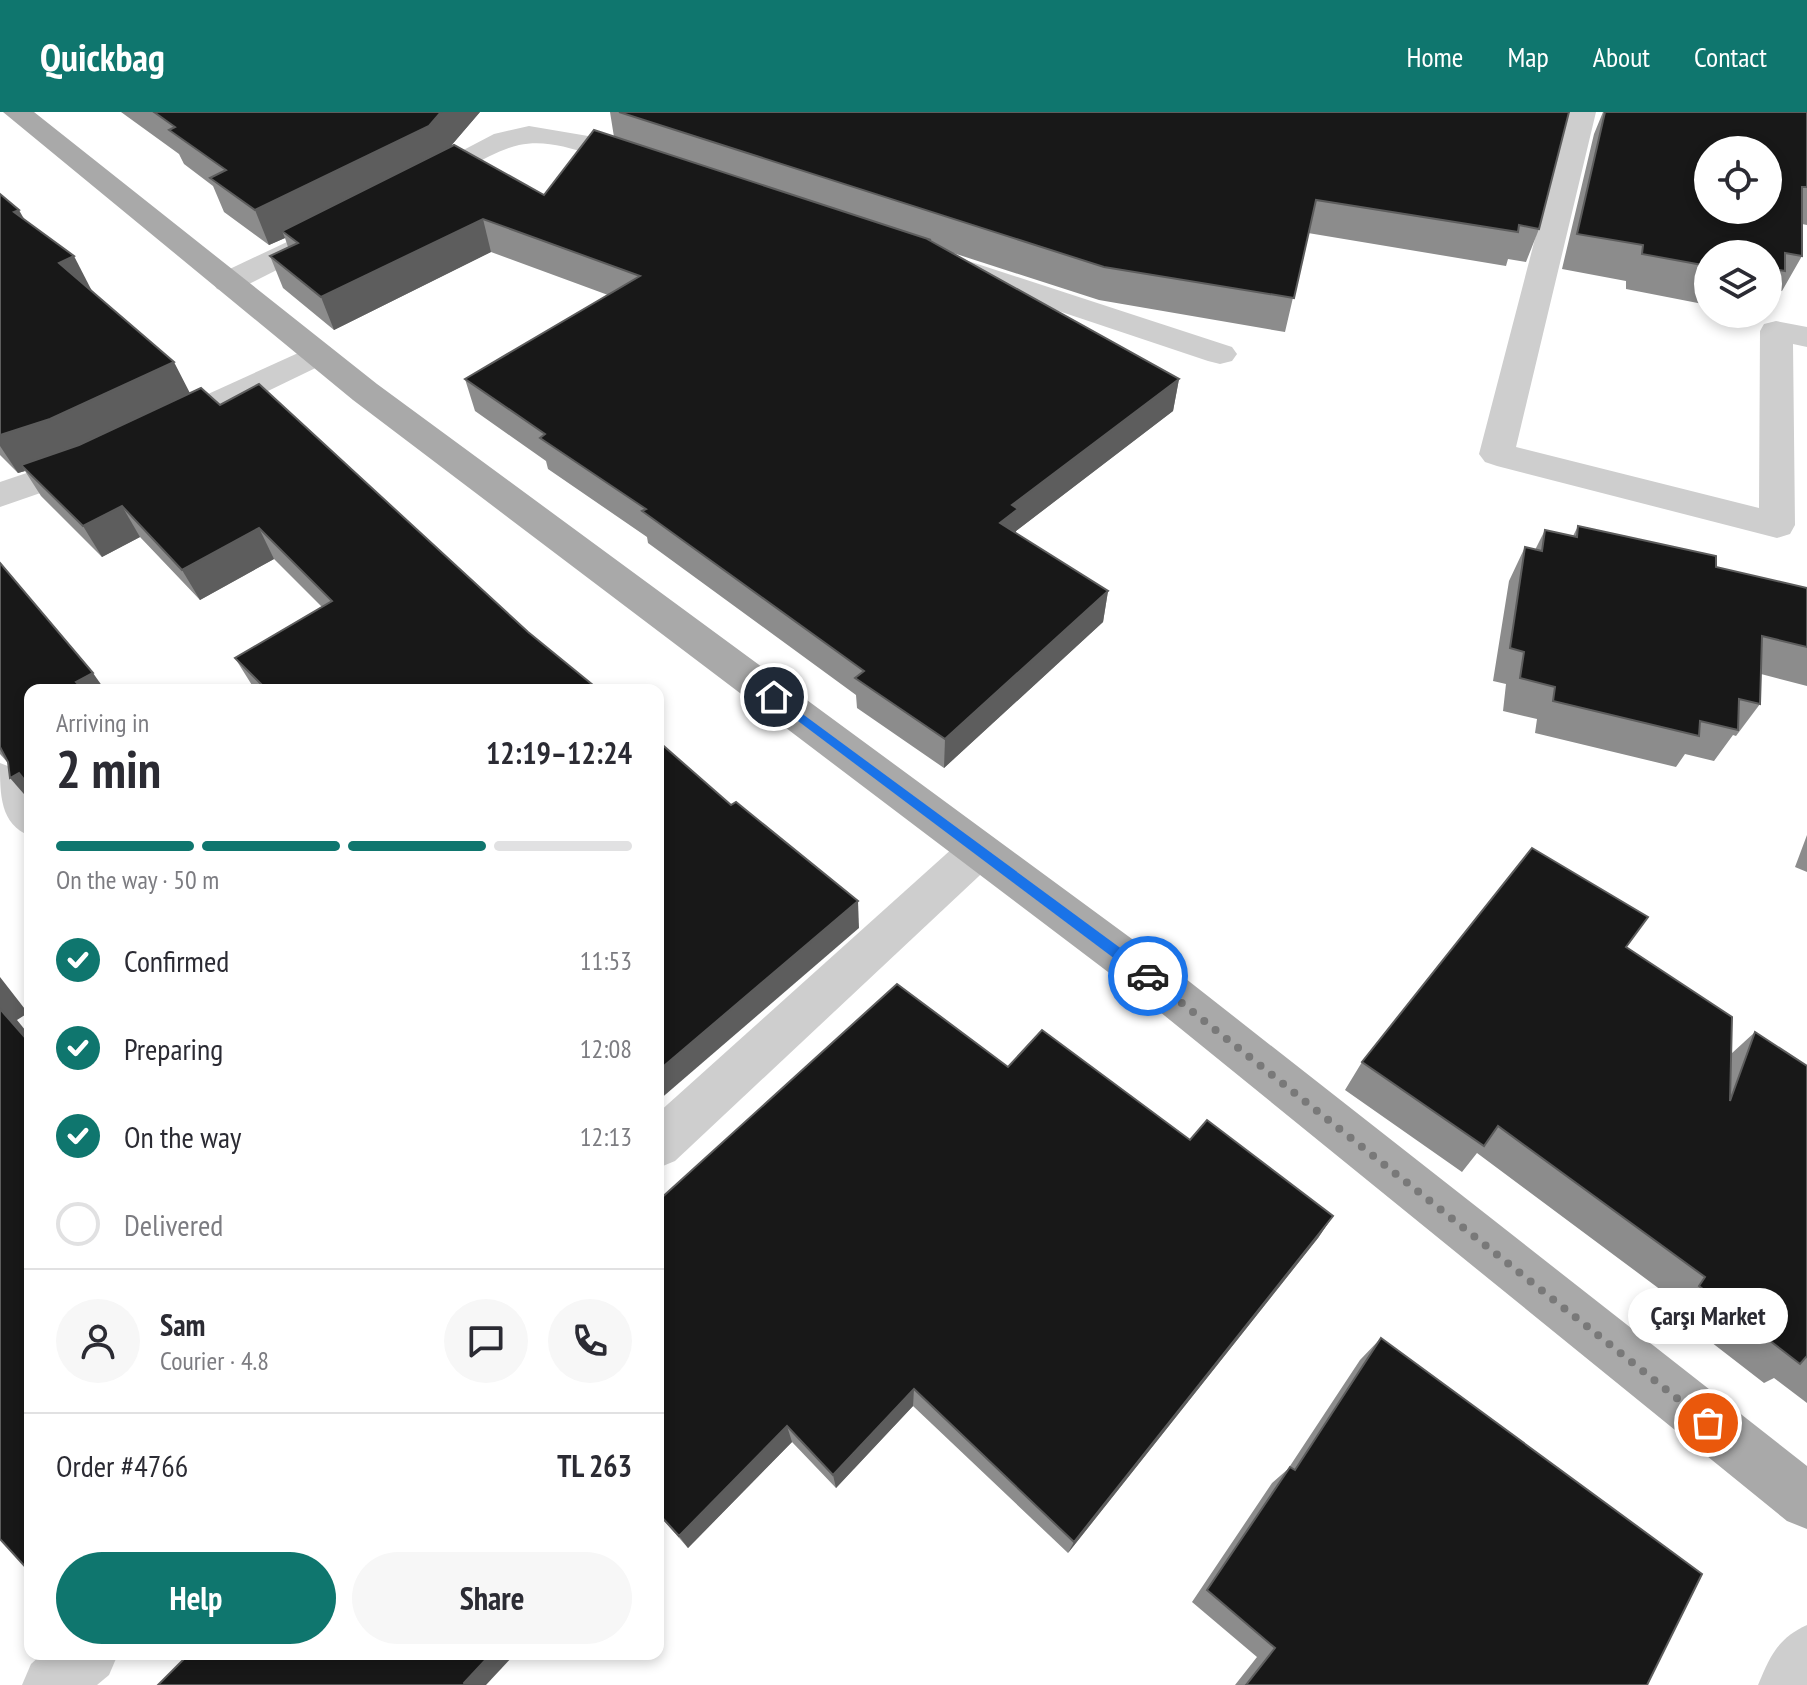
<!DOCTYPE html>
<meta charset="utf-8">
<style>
:root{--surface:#fff;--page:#f7f7f7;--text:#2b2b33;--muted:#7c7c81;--line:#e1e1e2;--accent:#0f766e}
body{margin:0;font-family:"PT Sans Narrow",sans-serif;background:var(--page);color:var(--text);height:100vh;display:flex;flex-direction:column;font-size:30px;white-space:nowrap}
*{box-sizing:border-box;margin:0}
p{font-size:26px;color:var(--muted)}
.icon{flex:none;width:44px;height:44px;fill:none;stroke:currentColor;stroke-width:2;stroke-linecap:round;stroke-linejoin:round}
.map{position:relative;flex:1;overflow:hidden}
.panel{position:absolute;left:24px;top:572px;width:640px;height:976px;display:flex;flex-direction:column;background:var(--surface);border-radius:16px;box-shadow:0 4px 12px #0003}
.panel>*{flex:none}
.buttons{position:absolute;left:1694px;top:24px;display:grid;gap:16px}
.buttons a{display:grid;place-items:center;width:88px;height:88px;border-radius:50%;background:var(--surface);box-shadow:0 4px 12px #0003;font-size:40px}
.pin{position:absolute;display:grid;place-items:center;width:68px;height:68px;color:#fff;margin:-34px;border:4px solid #fff;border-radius:50%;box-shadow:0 2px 8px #0007}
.courier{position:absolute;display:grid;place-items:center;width:80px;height:80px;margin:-40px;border:6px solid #1a73e8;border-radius:50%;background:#fff;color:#222;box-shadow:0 2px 10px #0007}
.bubble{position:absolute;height:56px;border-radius:28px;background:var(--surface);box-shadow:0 4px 12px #0003;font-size:26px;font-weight:600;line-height:56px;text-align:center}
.headline em{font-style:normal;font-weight:600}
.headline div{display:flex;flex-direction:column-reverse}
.headline{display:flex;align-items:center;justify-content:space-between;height:136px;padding:0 32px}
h1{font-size:52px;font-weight:600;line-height:60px}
.bar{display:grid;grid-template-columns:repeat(4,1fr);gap:12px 8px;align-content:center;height:96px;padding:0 32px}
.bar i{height:10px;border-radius:6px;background:var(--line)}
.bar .active{background:var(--accent)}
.bar p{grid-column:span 4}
.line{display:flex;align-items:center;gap:20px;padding:0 32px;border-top:2px solid var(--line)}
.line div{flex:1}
.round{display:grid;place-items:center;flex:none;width:84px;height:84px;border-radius:42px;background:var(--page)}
ol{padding:0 32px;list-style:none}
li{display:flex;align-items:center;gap:24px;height:88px}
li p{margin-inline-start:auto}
li .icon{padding:8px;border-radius:50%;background:var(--accent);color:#fff;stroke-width:4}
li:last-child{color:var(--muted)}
li i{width:44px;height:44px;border:4px solid var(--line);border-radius:50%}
.cta{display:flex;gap:16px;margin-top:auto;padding:16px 32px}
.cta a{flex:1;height:92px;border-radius:48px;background:var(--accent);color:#fff;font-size:32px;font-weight:600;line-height:92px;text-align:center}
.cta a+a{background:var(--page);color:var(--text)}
header{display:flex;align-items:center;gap:48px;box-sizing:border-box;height:112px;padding:0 40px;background:var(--accent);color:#fff}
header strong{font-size:38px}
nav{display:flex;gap:44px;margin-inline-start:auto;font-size:28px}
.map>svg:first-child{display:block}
</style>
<header>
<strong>Quickbag</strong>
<nav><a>Home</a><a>Map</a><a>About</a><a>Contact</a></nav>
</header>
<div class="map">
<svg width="1807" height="1573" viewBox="0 0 1807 1573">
<rect width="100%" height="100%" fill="#fff"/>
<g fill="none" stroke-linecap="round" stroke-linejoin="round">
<g fill="#cecece" fill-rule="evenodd">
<polygon points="1568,0 1596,0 1516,335 1759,396 1760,219 1764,212 1776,209 1807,215 1807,235 1793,232 1795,413 1790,422 1777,426 1497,354 1485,350 1479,342"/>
<path d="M529,14L588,24L650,45L655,51L650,57L640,60C602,50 560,24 519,33C488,40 458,64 430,78L420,81L410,78L405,72L410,66L494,22Z"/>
<polygon points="323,113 334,115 338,122 334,129 239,177 228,180 217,177 212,170 217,163"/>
<polygon points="953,144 1232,235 1237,242 1232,249 1220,252 1208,249 942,160 937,153 942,146"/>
<polygon points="318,232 330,235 335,242 330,249 177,323 165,326 153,323 148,315 153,307"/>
<polygon points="89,340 101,344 107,352 101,360 0,395 0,370"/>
<path d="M0,651C37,663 30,691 30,724C0,712 0,683 0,651Z"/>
<polygon points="979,720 994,726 1001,738 994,750 675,1049 658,1056 658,1001 964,726"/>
<path d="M1807,1513V1573H1758C1770,1544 1778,1526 1807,1513Z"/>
<polygon points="42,1542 118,1542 109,1563 97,1573 22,1573 31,1552"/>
</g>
<polygon fill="#a9a9a9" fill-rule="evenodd" points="3,0 34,0 377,272 1181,863 1807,1354 1807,1417 1787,1409 1149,891 353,288"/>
</g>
<g fill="#8c8c8c">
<polygon points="121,0 480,0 449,36 544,83 614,25 610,0 1569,0 1539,117 1526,150 1508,147 1506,154 1308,121 1285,220 1099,188 950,140 1179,267 1173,299 1016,419 1016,421 1108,479 1103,510 944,656 857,596 856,583 648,431 647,425 548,357 546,349 475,299 465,267 608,183 491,140 334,218 283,176 270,144 288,135 285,126 269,133 224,100 213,74 184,52 179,42"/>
<polygon points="1603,0 1807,0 1807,113 1802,112 1802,144 1782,179 1775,178 1768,190 1768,142 1708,142 1708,193 1626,177 1626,169 1562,157 1594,22"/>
<polygon points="0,82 190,281 220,293 528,520 599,578 255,578 235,546 322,495 274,447 200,488 140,425 102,445 41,384 25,359 18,361 0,343"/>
<polygon points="1578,414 1716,455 1807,476 1807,574 1761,562 1760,592 1736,624 1733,623 1714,649 1685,642 1676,655 1535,621 1537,607 1503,599 1506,572 1493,569 1509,469 1525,435 1535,438 1545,418 1573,424"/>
<polygon points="0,451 8,651 0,642"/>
<polygon points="1807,723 1807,760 1795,755"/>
<polygon points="1626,835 1731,942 1755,920 1807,954 1807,1291 1774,1266 1764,1271 1667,1196 1673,1187 1477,1041 1462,1060 1345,978 1362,950"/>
<polygon points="1008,955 1190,1028 1333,1104 1318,1126 1068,1441 913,1294 836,1376 792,1330 688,1436 658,1402 658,1089"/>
<polygon points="1381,1226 1647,1573 1235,1573 1257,1545 1192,1490 1272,1371 1288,1357 1360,1248"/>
</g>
<g fill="#5d5d5d">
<polygon points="441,0 480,0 438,49 282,119 285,126 269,133 255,98"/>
<polygon points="19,98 40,135 14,100"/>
<polygon points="483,107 491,140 334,218 321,185"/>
<polygon points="74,144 93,181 59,151"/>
<polygon points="174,250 193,287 72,343 21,353 25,359 18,361 0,334 0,323"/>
<polygon points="1179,267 1173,299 1016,419 1016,429 1000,411 1012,393"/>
<polygon points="122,394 140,425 102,445 83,414"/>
<polygon points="259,416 274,447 200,488 182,458"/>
<polygon points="1108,479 1103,510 944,656 945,627"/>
<polygon points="93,561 105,578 82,578 76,570"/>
<polygon points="19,661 30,674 30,689 10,666"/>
<polygon points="858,789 859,816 658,989 658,959"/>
<polygon points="0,865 28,901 17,908 30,924 30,931 0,897"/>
<polygon points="1333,1104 1318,1126 1068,1441 1074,1430"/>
<polygon points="914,1277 913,1294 836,1376 833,1363"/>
<polygon points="787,1314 792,1330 688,1436 679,1424"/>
<polygon points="491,1542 515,1542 486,1573 465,1573 464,1571"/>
</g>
<g fill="#181818" stroke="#5d5d5d" stroke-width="2" fill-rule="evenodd">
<polygon points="154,0 441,0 429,14 255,98 210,66 226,58 169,18 175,15"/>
<polygon points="619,0 1569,0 1539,117 1519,113 1518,120 1316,88 1294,186 1104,155"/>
<path d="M1605,0H1807V75H1802V144L1785,141V159L1768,156V142H1708V154L1642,142L1643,133L1577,122ZM1708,38H1768V98H1708Z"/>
<polygon points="594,18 931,128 927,127 1179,267 1012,393 1018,397 1000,411 1108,479 945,627 855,566 864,559 642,399 646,397 540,326 545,322 465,267 640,164 483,107 321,185 270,144 298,131 282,119 454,33 544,83"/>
<polygon points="0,82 19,98 14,100 74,144 59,151 174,250 50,307 0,323"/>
<polygon points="259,272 528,520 599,578 267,578 235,546 332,489 259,416 182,458 122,394 83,414 21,353 79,333 201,276 220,293"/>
<polygon points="1578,414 1716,444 1716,455 1807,476 1807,535 1762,524 1760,592 1739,587 1738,618 1700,609 1699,624 1553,589 1555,575 1520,566 1524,540 1510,536 1525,435 1542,439 1545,418 1577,425"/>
<polygon points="0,451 93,561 76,570 84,578 30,578 30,675 19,661 10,666 8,650 0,635"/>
<polygon points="658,629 731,693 736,690 858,789 658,959"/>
<polygon points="1532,736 1648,805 1626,835 1732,905 1730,989 1755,920 1807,954 1807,1244 1800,1252 1699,1174 1705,1165 1498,1014 1484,1034 1362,950"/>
<polygon points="897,872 1008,955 1042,918 1190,1028 1207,1008 1333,1104 1074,1430 914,1277 833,1363 787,1314 679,1424 658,1401 658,1089"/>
<polygon points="0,897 30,931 29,1459 0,1427"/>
<polygon points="1381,1226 1702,1462 1647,1573 1246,1573 1275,1536 1207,1478 1290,1355 1295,1358"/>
<polygon points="189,1542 491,1542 464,1571 465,1573 158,1573"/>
</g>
<polygon fill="#1a73e8" points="774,581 1153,860 1153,868 1143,868 770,588 770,582"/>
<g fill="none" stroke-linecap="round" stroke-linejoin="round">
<polyline stroke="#797979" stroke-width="8" stroke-dasharray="0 14.4" points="1148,864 1708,1311"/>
</g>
</svg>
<div class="buttons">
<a><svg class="icon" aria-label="locate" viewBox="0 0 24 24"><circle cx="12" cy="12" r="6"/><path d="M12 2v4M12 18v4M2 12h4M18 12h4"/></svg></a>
<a><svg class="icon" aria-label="layers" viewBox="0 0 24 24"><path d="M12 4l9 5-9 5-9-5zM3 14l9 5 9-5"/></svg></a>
</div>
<div class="pin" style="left:1708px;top:1311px;background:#ea580c"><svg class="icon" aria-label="bag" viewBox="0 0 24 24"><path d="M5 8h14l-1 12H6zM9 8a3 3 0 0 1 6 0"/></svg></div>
<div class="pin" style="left:774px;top:585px;background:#1f2937"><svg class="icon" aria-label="home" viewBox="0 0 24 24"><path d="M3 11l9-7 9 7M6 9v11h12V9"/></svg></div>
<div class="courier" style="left:1148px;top:864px"><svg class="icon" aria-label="car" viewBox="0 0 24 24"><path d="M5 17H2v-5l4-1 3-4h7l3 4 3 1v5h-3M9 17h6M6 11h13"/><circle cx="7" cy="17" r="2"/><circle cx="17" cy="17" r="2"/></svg></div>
<div class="bubble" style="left:1628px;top:1176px;width:160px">Çarşı Market</div>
<section class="panel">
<div class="headline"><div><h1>2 min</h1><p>Arriving in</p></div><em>12:19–12:24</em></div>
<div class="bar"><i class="active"></i><i class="active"></i><i class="active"></i><i></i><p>On the way · 50 m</p></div>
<ol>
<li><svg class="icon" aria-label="check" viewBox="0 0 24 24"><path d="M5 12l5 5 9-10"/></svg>Confirmed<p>11:53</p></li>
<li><svg class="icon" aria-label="check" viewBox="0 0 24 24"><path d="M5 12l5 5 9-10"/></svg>Preparing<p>12:08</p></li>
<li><svg class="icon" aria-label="check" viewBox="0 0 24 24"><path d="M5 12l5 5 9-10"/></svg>On the way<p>12:13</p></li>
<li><i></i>Delivered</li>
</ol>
<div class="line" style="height:144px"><a class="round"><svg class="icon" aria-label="person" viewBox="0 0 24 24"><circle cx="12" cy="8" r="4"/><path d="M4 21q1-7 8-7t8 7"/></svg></a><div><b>Sam</b><p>Courier · 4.8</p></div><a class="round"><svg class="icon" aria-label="chat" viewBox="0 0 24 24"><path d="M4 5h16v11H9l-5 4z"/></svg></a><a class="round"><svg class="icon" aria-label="phone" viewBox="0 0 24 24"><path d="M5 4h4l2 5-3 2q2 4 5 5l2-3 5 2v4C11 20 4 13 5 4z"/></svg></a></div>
<div class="line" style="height:104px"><div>Order #4766</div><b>TL 263</b></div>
<div class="cta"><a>Help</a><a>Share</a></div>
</section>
</div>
